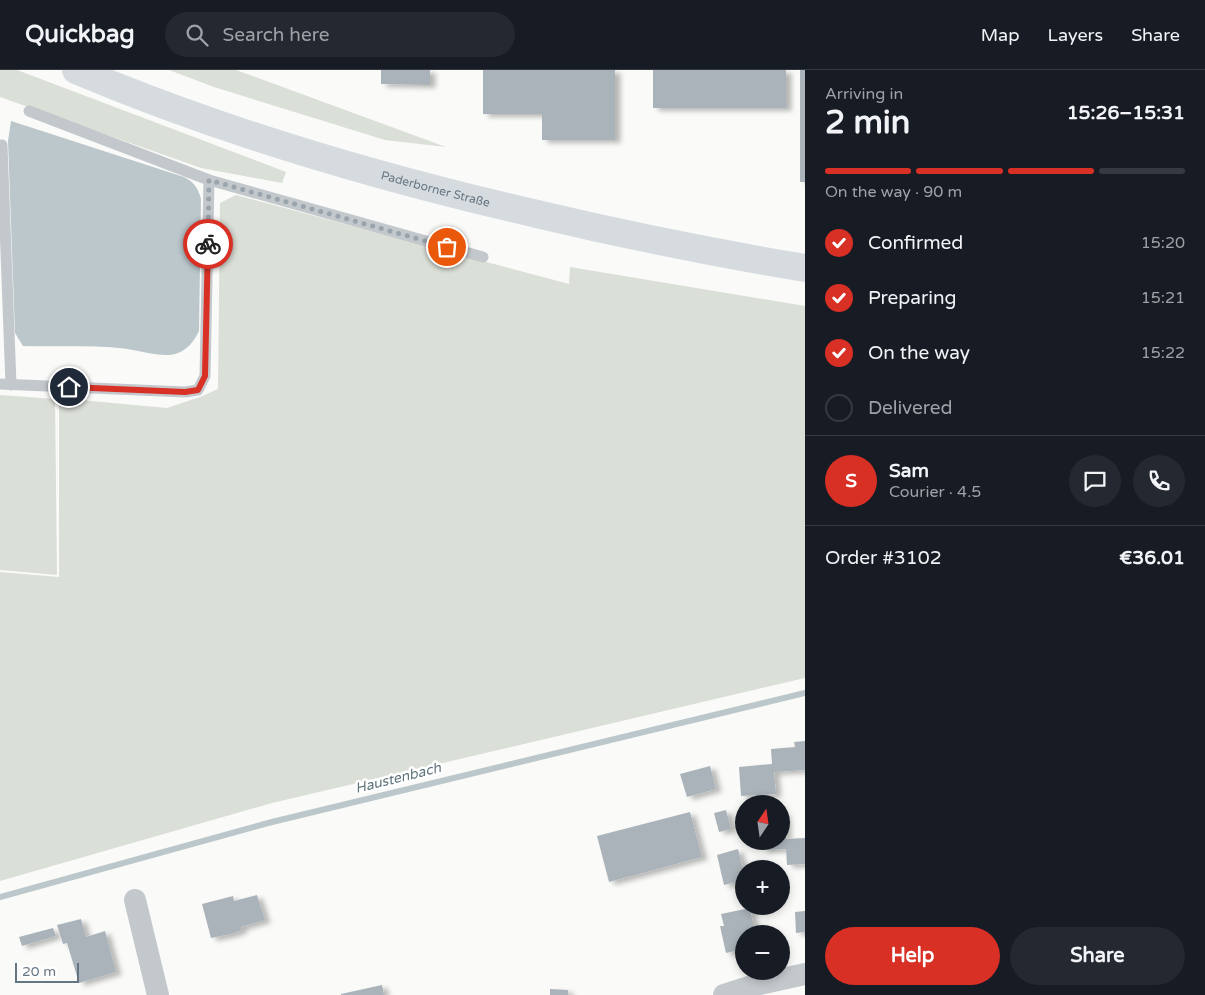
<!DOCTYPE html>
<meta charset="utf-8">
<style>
:root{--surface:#171b24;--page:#242831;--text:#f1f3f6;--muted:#9ea1a6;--line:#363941;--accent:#d93025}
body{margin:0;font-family:"Varela Round",sans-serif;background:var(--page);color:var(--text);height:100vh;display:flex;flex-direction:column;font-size:19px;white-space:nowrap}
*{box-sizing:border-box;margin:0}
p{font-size:16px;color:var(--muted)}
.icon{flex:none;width:28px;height:28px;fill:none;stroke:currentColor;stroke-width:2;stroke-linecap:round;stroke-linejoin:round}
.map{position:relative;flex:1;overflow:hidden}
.details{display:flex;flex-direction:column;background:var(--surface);width:400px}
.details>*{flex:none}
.needle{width:32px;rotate:13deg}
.controls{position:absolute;left:735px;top:725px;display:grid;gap:10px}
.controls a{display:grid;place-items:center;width:55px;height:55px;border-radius:50%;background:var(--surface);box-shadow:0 2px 8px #0003;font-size:25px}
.scale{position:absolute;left:15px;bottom:12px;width:64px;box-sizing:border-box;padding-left:5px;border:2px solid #657683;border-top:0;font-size:14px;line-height:18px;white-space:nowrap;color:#657683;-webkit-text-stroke:4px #fff;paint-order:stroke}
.pin{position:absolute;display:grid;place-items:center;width:42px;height:42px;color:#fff;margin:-21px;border:2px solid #fff;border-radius:50%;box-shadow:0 1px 5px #0007}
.courier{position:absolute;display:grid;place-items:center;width:50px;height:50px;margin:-25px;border:4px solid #d93025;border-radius:50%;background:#fff;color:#222;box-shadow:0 1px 6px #0007}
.head em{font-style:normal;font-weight:700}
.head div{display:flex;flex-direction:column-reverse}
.head{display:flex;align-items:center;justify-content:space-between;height:85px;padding:0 20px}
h1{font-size:32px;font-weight:700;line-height:38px}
.bar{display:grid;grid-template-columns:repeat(4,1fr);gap:8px 5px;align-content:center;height:60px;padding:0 20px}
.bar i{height:6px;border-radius:4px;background:var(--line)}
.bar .selected{background:var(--accent)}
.bar p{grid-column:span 4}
.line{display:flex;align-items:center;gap:12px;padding:0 20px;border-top:1px solid var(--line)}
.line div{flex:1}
.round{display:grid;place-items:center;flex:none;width:52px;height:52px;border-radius:26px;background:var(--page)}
ol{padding:0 20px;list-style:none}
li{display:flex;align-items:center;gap:15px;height:55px}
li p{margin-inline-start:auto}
li .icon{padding:5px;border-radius:50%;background:var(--accent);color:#fff;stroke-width:4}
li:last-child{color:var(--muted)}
li i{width:28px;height:28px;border:2px solid var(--line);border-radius:50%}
.button{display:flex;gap:10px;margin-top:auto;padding:10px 20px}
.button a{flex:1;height:58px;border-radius:30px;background:var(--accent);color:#fff;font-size:20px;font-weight:700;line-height:58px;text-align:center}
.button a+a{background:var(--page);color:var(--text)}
header{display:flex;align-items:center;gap:30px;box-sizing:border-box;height:70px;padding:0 25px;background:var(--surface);border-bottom:1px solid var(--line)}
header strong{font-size:24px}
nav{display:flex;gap:28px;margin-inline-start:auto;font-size:18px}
.search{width:350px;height:45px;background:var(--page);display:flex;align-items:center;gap:12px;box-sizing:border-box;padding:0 18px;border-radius:28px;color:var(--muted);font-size:19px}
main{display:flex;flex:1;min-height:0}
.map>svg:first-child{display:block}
</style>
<header>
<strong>Quickbag</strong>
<div class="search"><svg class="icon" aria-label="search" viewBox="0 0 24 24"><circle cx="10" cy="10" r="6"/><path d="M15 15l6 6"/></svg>Search here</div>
<nav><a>Map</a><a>Layers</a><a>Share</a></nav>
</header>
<main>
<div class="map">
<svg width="805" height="925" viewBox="0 0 805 925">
<defs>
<filter id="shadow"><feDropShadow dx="5.5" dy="3" stdDeviation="2.5" flood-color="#0004"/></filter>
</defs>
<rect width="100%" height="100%" fill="#fafaf8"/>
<g fill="#dadfd7">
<polygon points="0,0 17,0 286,102 282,113 201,98 0,27"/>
<polygon points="169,0 236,0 446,77 385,70 214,17"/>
<polygon points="236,125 569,214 570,197 805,236 805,608 272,733 0,811 0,502 59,507 59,328 167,338 200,327 218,319 220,133"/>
<polygon points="0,325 55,329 57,505 0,500"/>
</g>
<path fill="#bbc7cb" d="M11,51L184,107C194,112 198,118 201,129L199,261C194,271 187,281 175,284C160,288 135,279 119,278C87,275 55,277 23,276L15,263L8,71Z"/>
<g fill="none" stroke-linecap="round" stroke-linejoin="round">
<polyline stroke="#bbc7cb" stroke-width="6" points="0,827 272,752 805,623"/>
</g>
<g fill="#aab3b9" filter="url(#shadow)">
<polygon points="381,0 430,0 430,15 381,14"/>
<polygon points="483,0 615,0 615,70 542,70 542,44 483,44"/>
<rect x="653" y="0" width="133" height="38"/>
<rect x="800" y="0" width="5" height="112"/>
<polygon points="805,671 805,700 774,702 776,724 741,726 739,697 772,694 771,679 795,677 794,672"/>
<polygon points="710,696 716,719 687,727 680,704"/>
<polygon points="726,740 731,759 719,762 714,743"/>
<polygon points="690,742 702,787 609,812 597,766"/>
<polygon points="781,744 784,744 786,769 805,768 805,794 787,795 786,779 762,780 761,771 781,771"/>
<polygon points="738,779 744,802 744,810 724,815 717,785"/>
<polygon points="257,825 265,850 241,857 242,860 231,864 211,868 202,834 233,826 234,831"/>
<polygon points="750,838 754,858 748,859 749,864 744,864 744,879 726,883 720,856 724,856 721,844"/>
<polygon points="805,841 805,862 796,863 795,842"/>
<polygon points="81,849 86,867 105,861 116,902 79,913 67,873 63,874 57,855"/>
<polygon points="53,858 56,866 22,876 19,867"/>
<polygon points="382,915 384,925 341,925 341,924"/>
<polygon points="550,919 568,920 568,925 550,925"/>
</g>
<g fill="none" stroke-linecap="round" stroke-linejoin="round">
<g stroke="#c3c8cc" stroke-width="11">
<polyline points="29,41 209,110"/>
<polyline points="2,75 11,315"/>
<polyline points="0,314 185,322 198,320 205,306 209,110 483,187"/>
</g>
<g stroke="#c3c8cc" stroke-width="22">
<polyline points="135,830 158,925"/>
<polyline points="724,925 755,915 805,904"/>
</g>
<path stroke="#d6dbdf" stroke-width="28" id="s1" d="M76,0C225,63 380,108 537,144C625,165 715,183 805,198"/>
</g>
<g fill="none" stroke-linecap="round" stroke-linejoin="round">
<polyline stroke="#99a4ac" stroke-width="5" stroke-dasharray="0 9" points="208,174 209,110 447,177"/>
<polyline stroke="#d93025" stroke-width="6" points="69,317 185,322 198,320 205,306 208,174"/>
</g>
<g text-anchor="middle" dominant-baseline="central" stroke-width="5" stroke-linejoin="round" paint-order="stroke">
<g font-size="12" fill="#657683" stroke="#fff">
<text stroke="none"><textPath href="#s1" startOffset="379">Paderborner Straße</textPath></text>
</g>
<g font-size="14" font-style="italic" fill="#60757c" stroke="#fff">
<text transform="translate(398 708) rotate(-14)">Haustenbach</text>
</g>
</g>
</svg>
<div class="controls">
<a><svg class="needle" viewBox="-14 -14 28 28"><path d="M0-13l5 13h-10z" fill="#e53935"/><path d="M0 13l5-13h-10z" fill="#9ea1a6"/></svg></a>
<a>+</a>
<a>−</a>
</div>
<div class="scale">20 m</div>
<div class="pin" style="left:447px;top:177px;background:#ea580c"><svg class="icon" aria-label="bag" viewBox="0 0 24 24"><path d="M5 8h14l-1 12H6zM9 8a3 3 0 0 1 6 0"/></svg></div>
<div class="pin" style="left:69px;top:317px;background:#1f2937"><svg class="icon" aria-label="home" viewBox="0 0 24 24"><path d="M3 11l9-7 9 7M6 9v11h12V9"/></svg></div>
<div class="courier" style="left:208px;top:174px"><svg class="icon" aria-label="bike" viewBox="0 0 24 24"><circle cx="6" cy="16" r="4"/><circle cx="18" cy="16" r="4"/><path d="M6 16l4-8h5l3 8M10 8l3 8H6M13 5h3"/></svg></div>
</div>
<section class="details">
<div class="head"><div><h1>2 min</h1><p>Arriving in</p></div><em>15:26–15:31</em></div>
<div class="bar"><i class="selected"></i><i class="selected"></i><i class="selected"></i><i></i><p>On the way · 90 m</p></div>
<ol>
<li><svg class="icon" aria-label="check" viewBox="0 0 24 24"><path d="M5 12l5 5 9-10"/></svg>Confirmed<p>15:20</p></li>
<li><svg class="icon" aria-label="check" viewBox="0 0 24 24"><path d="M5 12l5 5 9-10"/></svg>Preparing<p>15:21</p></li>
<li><svg class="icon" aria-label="check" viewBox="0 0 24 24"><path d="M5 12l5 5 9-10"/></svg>On the way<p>15:22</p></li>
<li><i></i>Delivered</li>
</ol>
<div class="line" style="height:90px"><b class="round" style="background:var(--accent);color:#fff">S</b><div><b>Sam</b><p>Courier · 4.5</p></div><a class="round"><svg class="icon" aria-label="chat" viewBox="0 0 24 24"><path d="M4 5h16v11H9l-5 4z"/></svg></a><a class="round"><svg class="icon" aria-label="phone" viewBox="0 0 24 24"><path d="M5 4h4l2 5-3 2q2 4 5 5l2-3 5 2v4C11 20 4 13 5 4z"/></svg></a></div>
<div class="line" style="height:65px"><div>Order #3102</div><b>€36.01</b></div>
<div class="button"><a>Help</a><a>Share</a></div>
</section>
</main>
